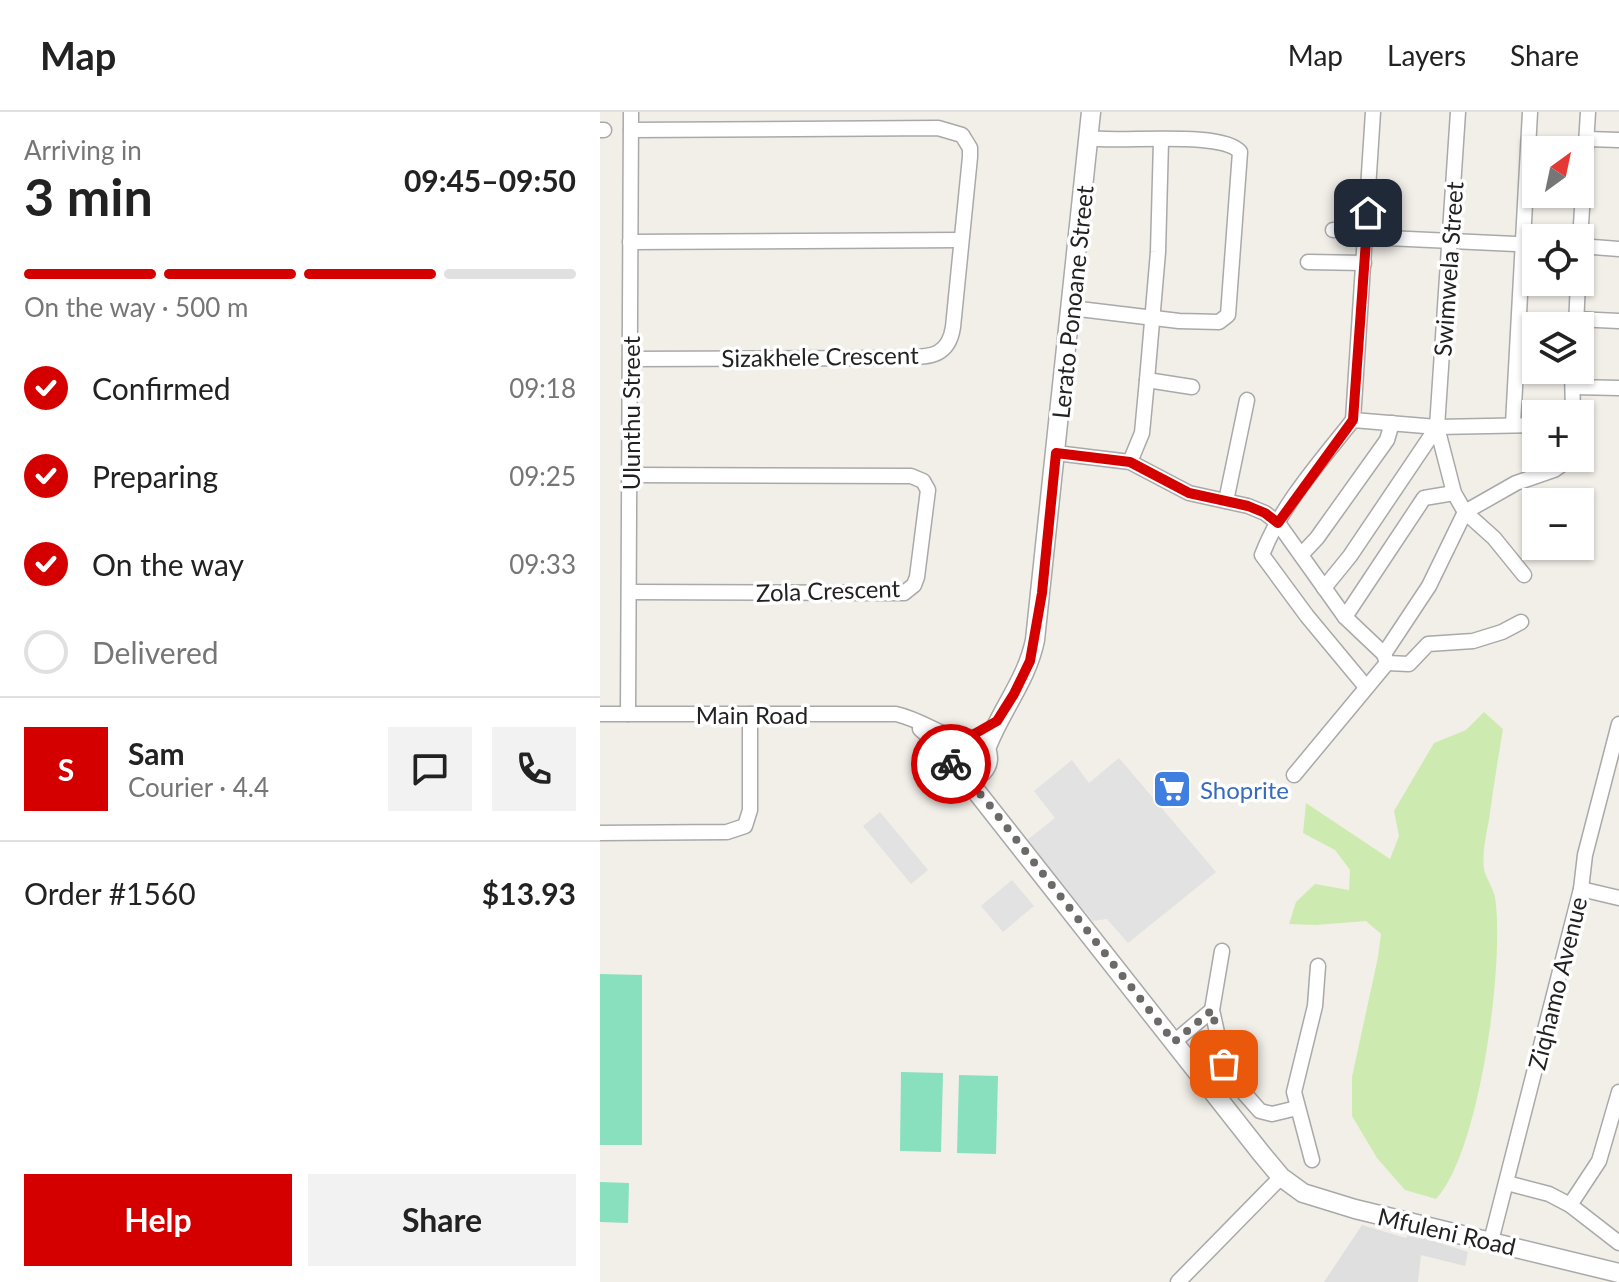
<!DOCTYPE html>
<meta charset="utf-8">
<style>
:root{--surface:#fff;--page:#f2f2f2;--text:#222;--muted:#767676;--line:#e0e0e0;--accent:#d40000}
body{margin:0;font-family:Lato,sans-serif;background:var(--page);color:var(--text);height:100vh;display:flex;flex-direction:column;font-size:30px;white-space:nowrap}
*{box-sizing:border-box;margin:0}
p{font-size:26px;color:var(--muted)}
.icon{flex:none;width:44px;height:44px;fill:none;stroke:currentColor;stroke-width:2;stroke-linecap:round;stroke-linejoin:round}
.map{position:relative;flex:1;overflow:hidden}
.side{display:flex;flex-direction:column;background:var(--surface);width:600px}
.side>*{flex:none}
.needle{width:52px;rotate:33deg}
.tools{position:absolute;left:922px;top:24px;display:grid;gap:16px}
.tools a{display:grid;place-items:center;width:72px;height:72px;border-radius:0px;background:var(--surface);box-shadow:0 2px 6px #0004;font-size:40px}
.pin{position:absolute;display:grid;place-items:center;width:68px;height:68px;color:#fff;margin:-34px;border-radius:16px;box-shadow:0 4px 12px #0006}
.courier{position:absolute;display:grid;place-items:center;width:80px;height:80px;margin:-40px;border:6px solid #d40000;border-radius:50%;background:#fff;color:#222;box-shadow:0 2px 10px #0007}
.overview em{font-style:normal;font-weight:700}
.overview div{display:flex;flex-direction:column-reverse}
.overview{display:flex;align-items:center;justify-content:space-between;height:136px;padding:0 24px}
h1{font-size:52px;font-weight:700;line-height:60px}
.bar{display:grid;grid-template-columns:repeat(4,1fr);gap:12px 8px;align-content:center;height:96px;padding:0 24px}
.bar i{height:10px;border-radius:6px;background:var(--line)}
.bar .active{background:var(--accent)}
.bar p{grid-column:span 4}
.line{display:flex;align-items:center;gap:20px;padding:0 24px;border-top:2px solid var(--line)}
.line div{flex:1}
.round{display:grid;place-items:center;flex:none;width:84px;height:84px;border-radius:0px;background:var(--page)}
ol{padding:0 24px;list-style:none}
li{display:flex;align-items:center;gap:24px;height:88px}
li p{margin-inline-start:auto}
li .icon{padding:8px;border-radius:50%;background:var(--accent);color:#fff;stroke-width:4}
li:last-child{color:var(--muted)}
li i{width:44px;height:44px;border:4px solid var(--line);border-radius:50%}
.cta{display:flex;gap:16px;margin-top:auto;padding:16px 24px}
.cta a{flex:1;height:92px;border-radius:0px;background:var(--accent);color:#fff;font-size:32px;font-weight:700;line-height:92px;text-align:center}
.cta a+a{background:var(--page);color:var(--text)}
header{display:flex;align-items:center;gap:48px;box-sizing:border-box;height:112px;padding:0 40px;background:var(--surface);border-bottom:2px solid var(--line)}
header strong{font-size:38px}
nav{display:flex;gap:44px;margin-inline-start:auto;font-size:28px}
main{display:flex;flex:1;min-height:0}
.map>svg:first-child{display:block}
</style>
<header>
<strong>Map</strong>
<nav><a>Map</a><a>Layers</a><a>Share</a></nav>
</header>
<main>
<section class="side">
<div class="overview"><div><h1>3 min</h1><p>Arriving in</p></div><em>09:45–09:50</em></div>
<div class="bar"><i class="active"></i><i class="active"></i><i class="active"></i><i></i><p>On the way · 500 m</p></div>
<ol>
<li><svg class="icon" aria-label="check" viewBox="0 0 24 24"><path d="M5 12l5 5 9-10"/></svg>Confirmed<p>09:18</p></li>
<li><svg class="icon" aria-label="check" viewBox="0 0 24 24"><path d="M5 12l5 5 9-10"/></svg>Preparing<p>09:25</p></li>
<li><svg class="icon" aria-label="check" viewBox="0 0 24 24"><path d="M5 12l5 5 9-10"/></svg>On the way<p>09:33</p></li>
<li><i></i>Delivered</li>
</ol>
<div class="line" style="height:144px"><b class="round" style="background:var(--accent);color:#fff">S</b><div><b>Sam</b><p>Courier · 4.4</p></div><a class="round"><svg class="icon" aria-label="chat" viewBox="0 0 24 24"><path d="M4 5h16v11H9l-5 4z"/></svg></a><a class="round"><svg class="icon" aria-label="phone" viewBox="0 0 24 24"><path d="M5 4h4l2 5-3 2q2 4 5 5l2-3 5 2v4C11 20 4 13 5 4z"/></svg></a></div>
<div class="line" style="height:104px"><div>Order #1560</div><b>$13.93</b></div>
<div class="cta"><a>Help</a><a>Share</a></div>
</section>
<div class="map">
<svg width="1019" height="1170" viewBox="0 0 1019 1170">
<rect width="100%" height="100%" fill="#f2efe9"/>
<polygon fill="#e0dfdf" points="762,1113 806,1126 809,1121 868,1140 865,1154 821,1143 818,1170 724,1170"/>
<path fill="#cdebb0" d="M884,600L903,617C898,647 893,677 889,708C886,723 882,742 884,757C886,766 893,776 895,785C905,849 880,1041 836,1087L805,1078L777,1046L752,1004V965L778,845L781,822L766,809L716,813L689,812L696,790L715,772L749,778L750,758L735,738L703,721L706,691L790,747L799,724L794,699L834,631L866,618Z"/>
<g fill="#88e0be">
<polygon points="0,862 42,863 42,1033 0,1033"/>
<polygon points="301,960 343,961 341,1040 300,1039"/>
<polygon points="359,963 398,964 396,1042 357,1041"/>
<polygon points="0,1070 29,1071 28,1111 0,1110"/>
</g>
<g fill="#e2e2e2">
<polygon points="519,646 616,760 528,831 507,807 493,809 426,729 455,706 434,679 472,648 489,671"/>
<polygon points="280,700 328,758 311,772 263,714"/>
<polygon points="412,768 434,794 403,820 381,794"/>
</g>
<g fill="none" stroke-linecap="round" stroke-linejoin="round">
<defs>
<g id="minor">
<polyline points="858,0 837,315 854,381 865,400 916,371 954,358 971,346"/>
<polyline points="0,18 4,18"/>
<polyline points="987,27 1019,28"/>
<polyline points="733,118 767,118"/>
<polyline points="766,125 936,133"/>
<polyline points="980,129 988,0"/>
<polyline points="30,130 361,128"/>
<polyline points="980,134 1019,137"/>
<polyline points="708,150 764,151"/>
<path d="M471,196L579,209L619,210L628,203L640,40C622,18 519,31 488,26"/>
<polyline points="976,207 1019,209"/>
<polyline points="976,214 978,170"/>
<path d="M30,247L296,246C324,244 348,249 353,215L370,45V36L362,23L338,16L31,18"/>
<polyline points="972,258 973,302"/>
<polyline points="547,268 558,140 561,29"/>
<polyline points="973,275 1019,276"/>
<path d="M753,308C720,350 681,393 662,443L707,504L766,575"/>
<polyline points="753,308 773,0"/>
<polyline points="753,308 837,315 936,313"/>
<polyline points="913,312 930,0"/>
<polyline points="456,341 530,350 589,381 648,394 665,401 678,411 745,505 784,542 787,551 694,663"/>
<polyline points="530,350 542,321 547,268 592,275"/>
<polyline points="626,389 647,288"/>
<polyline points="701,443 717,426 787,328 792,311"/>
<polyline points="724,476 750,444 837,315"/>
<polyline points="29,480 304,481 314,473 317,465 328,378 323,369 311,364 30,363"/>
<polyline points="745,505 824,386 854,381"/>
<polyline points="784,542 829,474 865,400 894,426 924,463"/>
<polyline points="787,551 809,552 828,532 873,529 902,520 921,510"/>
<path d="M0,602H296C319,607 338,621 360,629"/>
<polyline points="28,602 31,0"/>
<polyline points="320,617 350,643"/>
<polyline points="0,721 127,720 145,714 150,698 150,602"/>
<polyline points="981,777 1019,786"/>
<polyline points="622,839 612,898 624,952 629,964 660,999 672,1002 697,996"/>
<polyline points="574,930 612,898"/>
<polyline points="712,1048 694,980 715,894 718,854"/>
<polyline points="907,1071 949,1082 970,1093 1019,1131"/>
<polyline points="970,1093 999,1049 1019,980"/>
<polyline points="891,1129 981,777 985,743 1019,612"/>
<polyline points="578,1170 681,1065"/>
</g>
<g id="tertiary">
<circle cx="369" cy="646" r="19"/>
<path d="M386,637C400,599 427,568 435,528L491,0"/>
<polyline points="365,665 661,1041 681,1065 703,1081 755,1097 1019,1161"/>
</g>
</defs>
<use href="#minor" stroke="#a9a9a9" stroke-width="17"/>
<use href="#tertiary" stroke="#a9a9a9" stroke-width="21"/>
<use href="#minor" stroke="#fff" stroke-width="14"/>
<use href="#tertiary" stroke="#fff" stroke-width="18"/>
</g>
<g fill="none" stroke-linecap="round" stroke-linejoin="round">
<polyline stroke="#6b6a68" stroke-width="8" stroke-dasharray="0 14.4" points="351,652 355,659 365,665 387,690 574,930 612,898 624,952"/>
<polyline stroke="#d40000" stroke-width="10" points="351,652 350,643 355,633 397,609 414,582 430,549 442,481 456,341 530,350 589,381 648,394 665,401 678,411 753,308 768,101"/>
</g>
<defs>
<symbol id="supermarket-square" viewBox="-11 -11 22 22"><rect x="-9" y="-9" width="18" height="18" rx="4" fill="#3f7fe0" stroke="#fff"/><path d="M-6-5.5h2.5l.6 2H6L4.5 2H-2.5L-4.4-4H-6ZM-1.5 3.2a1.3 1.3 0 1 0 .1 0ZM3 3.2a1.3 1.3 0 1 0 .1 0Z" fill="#fff"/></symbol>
</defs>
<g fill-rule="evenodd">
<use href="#supermarket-square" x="550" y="655" width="44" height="44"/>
</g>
<g text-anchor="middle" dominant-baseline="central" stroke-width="7" stroke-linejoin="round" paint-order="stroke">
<g font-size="24" fill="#222" stroke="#fff">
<text transform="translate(848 157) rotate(-86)">Swimwela Street</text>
<text transform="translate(472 190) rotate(-84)">Lerato Ponoane Street</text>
<text transform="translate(220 244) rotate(-1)">Sizakhele Crescent</text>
<text transform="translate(30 301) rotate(-90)">Ulunthu Street</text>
<text transform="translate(228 478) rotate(-2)">Zola Crescent</text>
<text x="152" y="602">Main Road</text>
<text transform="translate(957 871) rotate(-76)">Ziqhamo Avenue</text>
<text transform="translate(847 1119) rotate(13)">Mfuleni Road</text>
</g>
<g font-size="24" fill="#366cbe" stroke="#fff" text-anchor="start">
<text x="600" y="677">Shoprite</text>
</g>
</g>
</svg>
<div class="tools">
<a><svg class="needle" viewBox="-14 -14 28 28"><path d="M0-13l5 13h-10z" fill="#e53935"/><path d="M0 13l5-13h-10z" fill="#767676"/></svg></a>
<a><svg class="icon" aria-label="locate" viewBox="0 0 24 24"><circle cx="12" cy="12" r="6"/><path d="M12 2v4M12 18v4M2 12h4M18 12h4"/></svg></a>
<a><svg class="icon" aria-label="layers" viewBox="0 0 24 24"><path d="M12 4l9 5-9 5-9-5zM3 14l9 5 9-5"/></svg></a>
<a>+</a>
<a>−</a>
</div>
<div class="pin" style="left:624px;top:952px;background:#ea580c"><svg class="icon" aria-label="bag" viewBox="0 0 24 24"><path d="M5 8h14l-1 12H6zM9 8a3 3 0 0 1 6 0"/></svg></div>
<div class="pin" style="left:768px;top:101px;background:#1f2937"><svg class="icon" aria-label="home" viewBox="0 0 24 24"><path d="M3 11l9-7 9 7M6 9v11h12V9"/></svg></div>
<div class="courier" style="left:351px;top:652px"><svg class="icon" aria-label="bike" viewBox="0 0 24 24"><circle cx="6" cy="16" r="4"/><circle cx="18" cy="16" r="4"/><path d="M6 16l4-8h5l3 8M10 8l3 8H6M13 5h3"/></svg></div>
</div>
</main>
